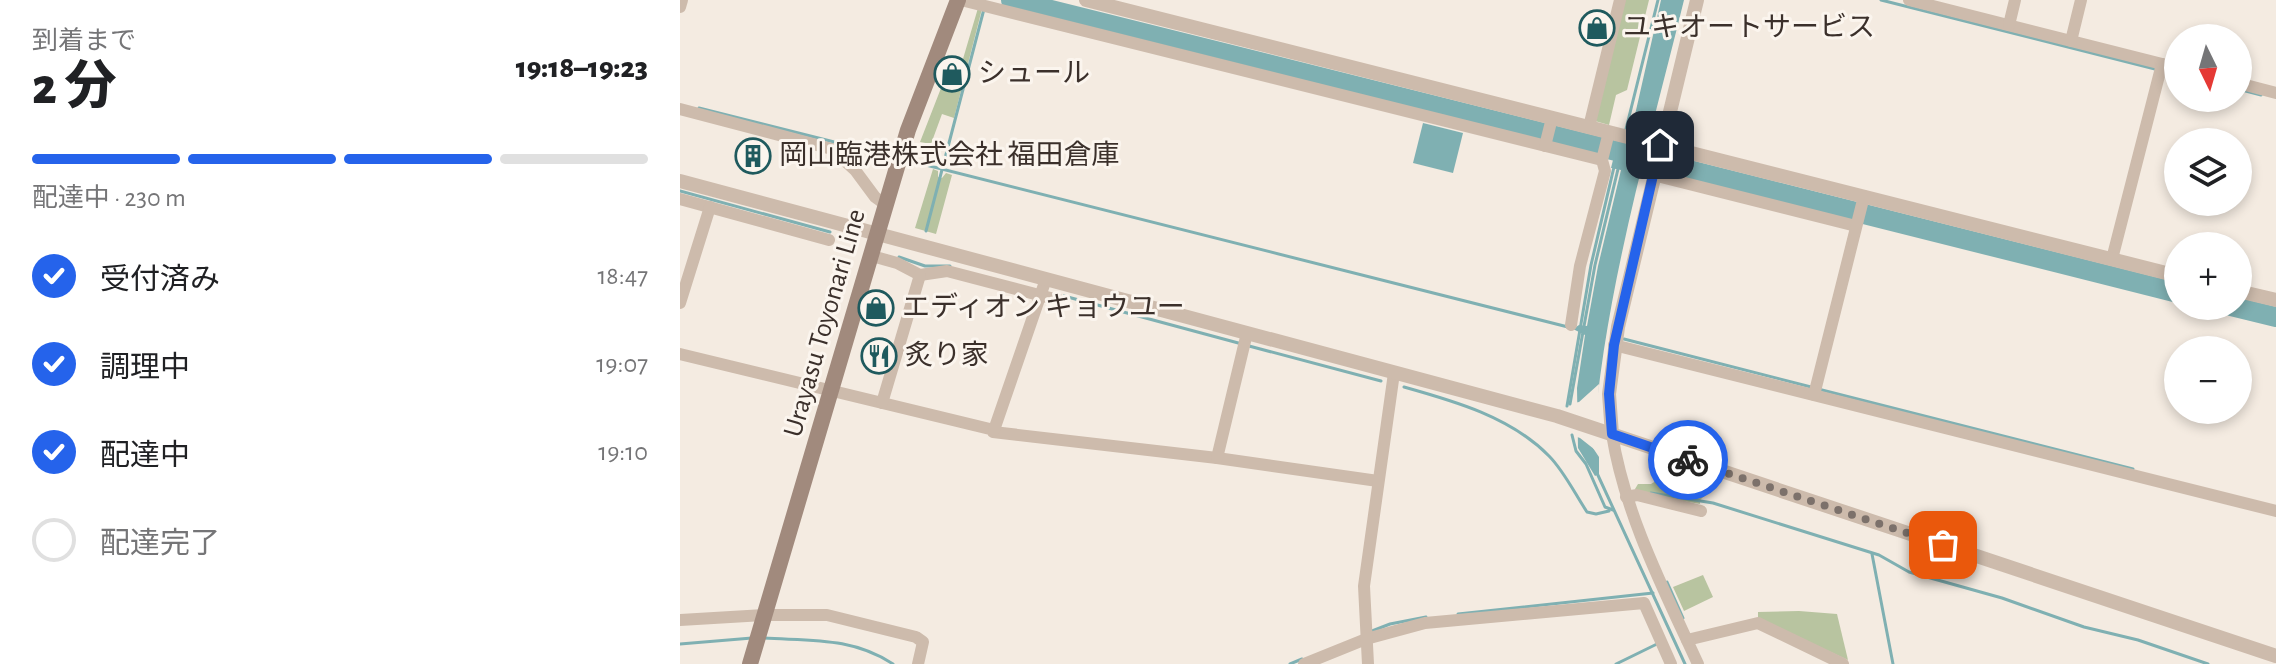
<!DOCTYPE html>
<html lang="ja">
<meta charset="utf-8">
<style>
:root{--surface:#fff;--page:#f2f2f2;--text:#202124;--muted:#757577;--line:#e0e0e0;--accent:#2563eb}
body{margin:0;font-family:"Alegreya Sans","Noto Sans JP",sans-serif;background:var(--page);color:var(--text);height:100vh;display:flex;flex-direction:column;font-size:30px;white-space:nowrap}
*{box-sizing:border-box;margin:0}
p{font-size:26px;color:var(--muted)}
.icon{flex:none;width:44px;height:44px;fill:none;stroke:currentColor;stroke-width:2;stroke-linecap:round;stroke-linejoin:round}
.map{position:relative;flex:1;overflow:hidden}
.drawer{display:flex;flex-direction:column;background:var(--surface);width:680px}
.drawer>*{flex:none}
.needle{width:52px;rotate:175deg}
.buttons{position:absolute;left:1484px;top:24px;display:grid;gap:16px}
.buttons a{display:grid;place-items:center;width:88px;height:88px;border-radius:50%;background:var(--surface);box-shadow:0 4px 12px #0003;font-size:40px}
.pin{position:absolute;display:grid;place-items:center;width:68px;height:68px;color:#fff;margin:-34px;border-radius:16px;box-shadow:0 4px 12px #0006}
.courier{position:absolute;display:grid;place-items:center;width:80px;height:80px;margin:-40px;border:6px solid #2563eb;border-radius:50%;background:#fff;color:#222;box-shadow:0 2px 10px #0007}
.overview em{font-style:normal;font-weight:800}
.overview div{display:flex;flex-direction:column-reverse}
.overview{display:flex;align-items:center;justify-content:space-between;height:136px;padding:0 32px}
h1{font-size:52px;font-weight:800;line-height:60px}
.bar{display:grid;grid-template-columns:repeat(4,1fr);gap:12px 8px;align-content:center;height:96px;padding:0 32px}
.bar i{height:10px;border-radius:6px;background:var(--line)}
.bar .selected{background:var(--accent)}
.bar p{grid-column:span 4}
ol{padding:0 32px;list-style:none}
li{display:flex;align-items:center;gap:24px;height:88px}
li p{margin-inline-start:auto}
li .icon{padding:8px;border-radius:50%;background:var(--accent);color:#fff;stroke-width:4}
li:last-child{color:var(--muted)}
li i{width:44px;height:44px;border:4px solid var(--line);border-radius:50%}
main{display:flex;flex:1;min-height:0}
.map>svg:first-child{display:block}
</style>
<main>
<section class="drawer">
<div class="overview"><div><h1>2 分</h1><p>到着まで</p></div><em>19:18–19:23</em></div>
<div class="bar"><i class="selected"></i><i class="selected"></i><i class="selected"></i><i></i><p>配達中 · 230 m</p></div>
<ol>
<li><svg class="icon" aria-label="check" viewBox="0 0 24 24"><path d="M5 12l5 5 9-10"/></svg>受付済み<p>18:47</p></li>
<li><svg class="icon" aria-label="check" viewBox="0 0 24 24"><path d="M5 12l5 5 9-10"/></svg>調理中<p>19:07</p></li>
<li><svg class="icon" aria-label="check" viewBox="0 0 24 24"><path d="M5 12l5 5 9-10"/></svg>配達中<p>19:10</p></li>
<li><i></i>配達完了</li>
</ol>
</section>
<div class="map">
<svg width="1596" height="664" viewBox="0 0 1596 664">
<rect width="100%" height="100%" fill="#f4ebe1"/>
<g fill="#b8c4a0">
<polygon points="945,0 969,0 947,90 936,95 929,125 915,121"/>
<polygon points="298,8 302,9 274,118 262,114 251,144 240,142 263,83 275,86"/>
<polygon points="253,169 258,171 258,177 262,178 266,173 272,175 256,234 235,228"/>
<polygon points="1010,474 1025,480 1030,490 1020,500 1020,504 958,493 955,489 958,484 971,484 984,476 997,481 999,485 1006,475"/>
<polygon points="1023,575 1033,597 1004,611 993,587"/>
<polygon points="1119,611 1157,614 1168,660 1078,619 1078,612"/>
</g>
<g fill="#7fb0b2">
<path d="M981,0H1004C968,147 923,296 913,448L919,457V474L915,476L898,448L897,388L905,335L893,329L899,325L907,326L918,266L941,170L931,168L937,144L952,128Z"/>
<polygon points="743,123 783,133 773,173 733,163"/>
</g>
<g fill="#f4ebe1">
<polygon points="931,168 940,170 917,266 908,315 905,314 914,265 936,173 931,172"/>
<polygon points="919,384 917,447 919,453 900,438 878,430 884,405 899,402"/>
</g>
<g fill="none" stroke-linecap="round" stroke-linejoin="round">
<g stroke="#7fb0b2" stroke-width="3">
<polyline points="1201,0 1475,69"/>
<polyline points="1482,70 1498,74"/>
<polyline points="1558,89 1581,95"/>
<polyline points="19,108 202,154"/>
<polyline points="945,133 978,0"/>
<polyline points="234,162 888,327"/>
<polyline points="0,191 150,232"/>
<polyline points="246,231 304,9"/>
<polyline points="219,257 245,266 270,266"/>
<polyline points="384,296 562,344"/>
<polyline points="944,339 1131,387"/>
<polyline points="569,346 701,381"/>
<path d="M724,387C774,401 831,417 869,456C884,471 895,494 907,512L916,514L929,511"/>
<polyline points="1138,389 1453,469"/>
<polyline points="890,404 915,265 938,169"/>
<polyline points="887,406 911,265 934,167"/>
<polyline points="892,435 896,451 906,464 925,507 933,510"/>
<polyline points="916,471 1005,664"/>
<polyline points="971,493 1033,503 1199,555 1229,572 1322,598 1404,627 1458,640 1528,664"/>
<polyline points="1192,554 1213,664"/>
<polyline points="987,582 1003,618"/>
<polyline points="778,614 973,593"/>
<polyline points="692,631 710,624 746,617"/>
<path d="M84,638C131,641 172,637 213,664"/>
<polyline points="0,644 72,638"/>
<polyline points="610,664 622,659"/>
<polyline points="936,664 979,643"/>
</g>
<g stroke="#7fb0b2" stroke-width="20">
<polyline points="331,0 968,159"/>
<polyline points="985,164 1498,293"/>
<polyline points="1551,306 1596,317"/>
</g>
<g stroke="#cdbbac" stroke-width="12">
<polyline points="281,0 922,160"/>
<polyline points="1229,0 1498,68"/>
<polyline points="0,7 2,0"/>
<polyline points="1329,25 1335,0"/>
<polyline points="1391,41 1401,0"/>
<polyline points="1558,83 1596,93"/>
<polyline points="0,109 152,149 175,170 195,197 206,205"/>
<polyline points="909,127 940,0"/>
<polyline points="865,146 872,118"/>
<polyline points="973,175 1176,226"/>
<polyline points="0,199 149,240"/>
<polyline points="192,256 217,263 240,275 267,271 382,301"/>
<polyline points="1432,259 1482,64"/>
<polyline points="0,303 30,207"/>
<polyline points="891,325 900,266 925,171 922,160 929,132"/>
<polyline points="934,345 1596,511"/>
<polyline points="0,354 314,430 313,432 537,458 698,481"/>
<polyline points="1134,395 1184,196"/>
<polyline points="202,403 240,275"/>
<polyline points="314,430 366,279"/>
<path d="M932,434C945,515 984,590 1018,664"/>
<polyline points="537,458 567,333"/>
<polyline points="946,497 957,495 1021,511"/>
<polyline points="0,620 85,615 147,615 236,637 243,642 238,664"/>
<polyline points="1007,640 1078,623 1163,664"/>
<polyline points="624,664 686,639 745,623 964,603 991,664"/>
<polyline points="688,664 684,586 714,373"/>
</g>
<g stroke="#cdbbac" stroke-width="14">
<polyline points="406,0 1498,276"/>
<polyline points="0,181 877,416 1596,656"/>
<polyline points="1558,291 1596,300"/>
<polyline points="932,434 929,394 938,327 1017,0"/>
</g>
<polyline stroke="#a18a7d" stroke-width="16" points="70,664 228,130 278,0"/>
</g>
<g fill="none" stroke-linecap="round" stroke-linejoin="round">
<polyline stroke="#7c716b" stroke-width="8" stroke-dasharray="0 14.4" points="1008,460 1263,545"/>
<polyline stroke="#2563eb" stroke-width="10" points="980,145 934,345 929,394 932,434 1008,460"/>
</g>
<defs>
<symbol id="shop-ring" viewBox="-11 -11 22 22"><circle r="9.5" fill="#fbf5ee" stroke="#1f5a5e" stroke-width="1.5"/><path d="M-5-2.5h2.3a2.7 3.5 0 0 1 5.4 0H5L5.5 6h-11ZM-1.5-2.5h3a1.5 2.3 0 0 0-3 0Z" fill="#1f5a5e"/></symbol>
<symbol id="building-ring" viewBox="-11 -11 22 22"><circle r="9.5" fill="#fbf5ee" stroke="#1f5a5e" stroke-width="1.5"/><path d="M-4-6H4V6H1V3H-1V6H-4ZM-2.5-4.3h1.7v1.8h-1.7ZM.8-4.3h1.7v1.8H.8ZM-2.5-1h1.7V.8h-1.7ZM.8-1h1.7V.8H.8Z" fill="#1f5a5e"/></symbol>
<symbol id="restaurant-ring" viewBox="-11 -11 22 22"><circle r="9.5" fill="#fbf5ee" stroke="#1f5a5e" stroke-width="1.5"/><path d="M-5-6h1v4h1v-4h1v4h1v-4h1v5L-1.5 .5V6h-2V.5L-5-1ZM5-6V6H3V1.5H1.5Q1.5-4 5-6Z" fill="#1f5a5e"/></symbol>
</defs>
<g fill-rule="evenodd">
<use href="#shop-ring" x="897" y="8" width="40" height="40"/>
<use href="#shop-ring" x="252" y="54" width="40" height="40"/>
<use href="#building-ring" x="53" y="136" width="40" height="40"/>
<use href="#shop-ring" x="176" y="288" width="40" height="40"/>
<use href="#restaurant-ring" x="179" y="336" width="40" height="40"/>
</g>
<g text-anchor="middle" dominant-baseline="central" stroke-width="6" stroke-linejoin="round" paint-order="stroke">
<g font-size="28" fill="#3b302b" stroke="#fbf5ee" text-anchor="start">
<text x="943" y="28">ユキオートサービス</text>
<text x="298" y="74">シュール</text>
<text x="99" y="156">岡山臨港株式会社 福田倉庫</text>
<text x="222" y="308">エディオン キョウユー</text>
<text x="225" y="356">炙り家</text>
</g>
<g font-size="28" fill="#3b302b" stroke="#fbf5ee">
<text transform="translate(145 323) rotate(-74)">Urayasu Toyonari Line</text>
</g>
</g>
</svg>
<div class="buttons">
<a><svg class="needle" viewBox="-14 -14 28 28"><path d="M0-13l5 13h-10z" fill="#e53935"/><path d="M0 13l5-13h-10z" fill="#757577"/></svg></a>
<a><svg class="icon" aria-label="layers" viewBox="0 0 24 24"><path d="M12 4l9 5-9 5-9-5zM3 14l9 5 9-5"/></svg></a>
<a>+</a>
<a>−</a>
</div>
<div class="pin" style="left:1263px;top:545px;background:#ea580c"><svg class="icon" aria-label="bag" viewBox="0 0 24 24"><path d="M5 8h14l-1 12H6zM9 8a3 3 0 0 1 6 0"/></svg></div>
<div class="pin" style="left:980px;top:145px;background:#1f2937"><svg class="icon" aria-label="home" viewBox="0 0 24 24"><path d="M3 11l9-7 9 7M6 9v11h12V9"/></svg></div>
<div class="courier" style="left:1008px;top:460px"><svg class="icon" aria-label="bike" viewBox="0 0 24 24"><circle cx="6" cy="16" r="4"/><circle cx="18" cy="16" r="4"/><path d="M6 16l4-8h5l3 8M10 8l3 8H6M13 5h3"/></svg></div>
</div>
</main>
